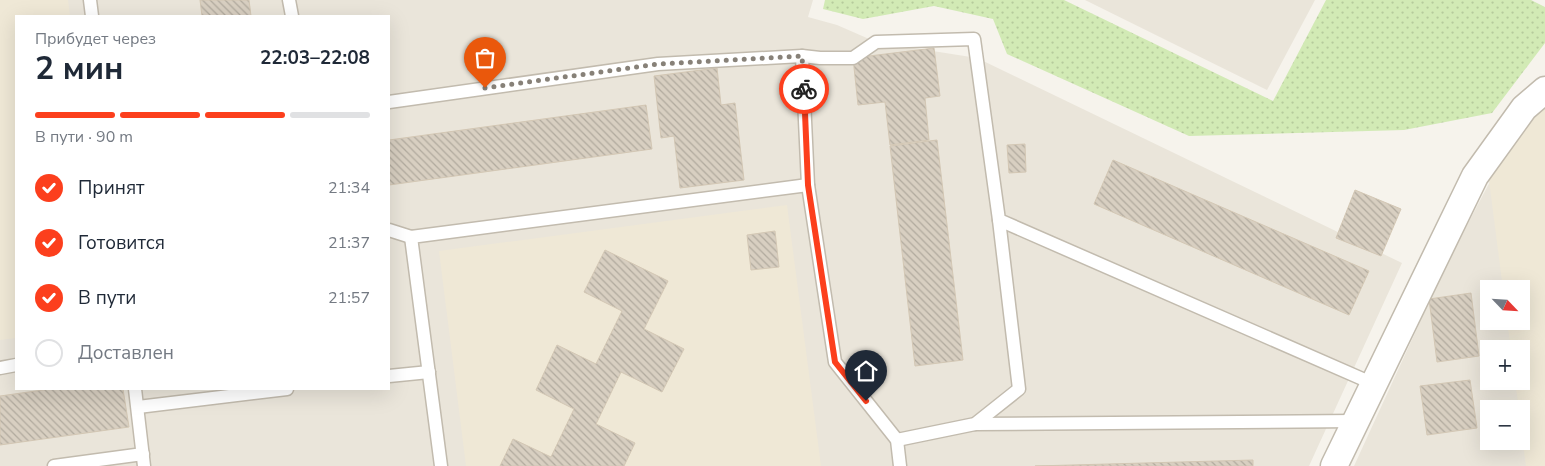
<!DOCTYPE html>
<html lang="ru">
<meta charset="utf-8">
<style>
:root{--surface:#fff;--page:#f2f2f3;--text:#1f2937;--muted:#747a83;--line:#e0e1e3;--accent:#fc3f1d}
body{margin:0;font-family:"Nunito Sans",sans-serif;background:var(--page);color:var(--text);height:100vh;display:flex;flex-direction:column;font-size:19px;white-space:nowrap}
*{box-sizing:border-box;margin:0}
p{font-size:16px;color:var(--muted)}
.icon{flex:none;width:28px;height:28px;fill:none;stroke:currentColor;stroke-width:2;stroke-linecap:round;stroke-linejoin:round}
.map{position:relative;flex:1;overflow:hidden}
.panel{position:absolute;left:15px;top:15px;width:375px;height:375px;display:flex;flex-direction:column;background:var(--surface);border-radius:0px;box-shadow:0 5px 20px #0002}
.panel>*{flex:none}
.needle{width:32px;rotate:115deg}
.controls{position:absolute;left:1480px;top:280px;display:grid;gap:10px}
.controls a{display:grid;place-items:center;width:50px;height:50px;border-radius:0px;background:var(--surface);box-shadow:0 5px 20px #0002;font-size:25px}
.pin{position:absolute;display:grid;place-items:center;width:42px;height:42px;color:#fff;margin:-51px -21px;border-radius:50% 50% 50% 0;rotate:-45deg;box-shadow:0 0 5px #0007}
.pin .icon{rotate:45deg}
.courier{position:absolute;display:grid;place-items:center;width:50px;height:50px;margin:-25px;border:4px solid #fc3f1d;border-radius:50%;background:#fff;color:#222;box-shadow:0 1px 6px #0007}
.summary em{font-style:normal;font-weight:700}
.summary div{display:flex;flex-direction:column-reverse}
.summary{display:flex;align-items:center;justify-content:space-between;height:85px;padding:0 20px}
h1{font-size:32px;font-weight:700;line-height:38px}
.bar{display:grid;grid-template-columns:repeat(4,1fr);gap:8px 5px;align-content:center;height:60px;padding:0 20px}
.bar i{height:6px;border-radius:4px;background:var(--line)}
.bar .active{background:var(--accent)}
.bar p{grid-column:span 4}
ol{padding:0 20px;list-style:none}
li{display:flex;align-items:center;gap:15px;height:55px}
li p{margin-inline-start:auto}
li .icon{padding:5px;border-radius:50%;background:var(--accent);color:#fff;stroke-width:4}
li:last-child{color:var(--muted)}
li i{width:28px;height:28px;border:2px solid var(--line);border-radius:50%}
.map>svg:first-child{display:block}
</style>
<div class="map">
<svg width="1545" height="466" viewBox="0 0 1545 466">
<defs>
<pattern id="grass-dots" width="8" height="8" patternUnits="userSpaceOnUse" patternTransform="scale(1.25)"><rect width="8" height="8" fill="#d2eab5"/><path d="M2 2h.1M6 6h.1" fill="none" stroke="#b6ca9c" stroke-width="1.8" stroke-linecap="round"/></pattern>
<pattern id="building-back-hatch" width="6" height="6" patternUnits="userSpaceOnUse" patternTransform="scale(1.25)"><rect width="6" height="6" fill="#d8cfc1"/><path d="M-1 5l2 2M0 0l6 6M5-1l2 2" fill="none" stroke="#b1aa9e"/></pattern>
</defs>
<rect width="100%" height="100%" fill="#f6f3ec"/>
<g fill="#eae5da" fill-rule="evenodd">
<path d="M0,0H813L808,17L837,25L876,42L977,58L1402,263L1309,466H0ZM16,16H389V389H16Z"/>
<polygon points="1085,0 1315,0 1267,90"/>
<path d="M1545,106V466H1354L1448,261L1519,127ZM1489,289H1521V321H1489ZM1489,349H1521V381H1489ZM1489,409H1521V441H1489Z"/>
</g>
<g fill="#efe8d6">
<polygon points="0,0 68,0 70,16 16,16 16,338 0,340"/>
<polygon points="1545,109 1545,466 1526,466 1521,430 1521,409 1519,409 1515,381 1521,381 1521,349 1511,349 1507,321 1521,321 1521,289 1503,289 1487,165 1537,110"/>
<polygon points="787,205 821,466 466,466 439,251"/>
</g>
<polygon fill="url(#grass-dots)" points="825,0 1064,0 1273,101 1326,0 1531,0 1545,7 1545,43 1492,113 1404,130 1189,136 1007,54 993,19 934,6 863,19 823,9"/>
<g fill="url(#building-back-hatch)" stroke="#d3c7b4">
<polygon points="200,0 249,0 251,16 202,16"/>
<polygon points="934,48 940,96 925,98 929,140 890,145 885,102 858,105 853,58"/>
<polygon points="717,68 721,105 735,103 744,180 680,188 674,136 661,138 654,76"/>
<polygon points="646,105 652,149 389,185 389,140"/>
<polygon points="937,140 963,360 915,366 890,146"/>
<polygon points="1025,144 1026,172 1009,173 1007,145"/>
<polygon points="1113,160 1369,271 1349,315 1094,204"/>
<polygon points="1355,190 1401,209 1381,256 1336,238"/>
<polygon points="775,231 779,267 751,270 747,235"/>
<polygon points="605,250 668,281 644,329 684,349 662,392 621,372 596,424 635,443 624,466 500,466 513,439 551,457 574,409 536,390 557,345 596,364 622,311 584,292"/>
<polygon points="1471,293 1479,356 1437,362 1429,299"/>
<polygon points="1470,380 1477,428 1427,435 1420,386"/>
<polygon points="50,389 123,389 129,427 0,445 0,396"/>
<polygon points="1253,460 1253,466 1035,466"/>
</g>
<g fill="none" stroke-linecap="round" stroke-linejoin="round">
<defs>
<g id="lane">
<polyline points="90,0 92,16"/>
<polyline points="289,0 292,16"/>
<polyline points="802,56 808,185 835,362 897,440 900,466"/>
<polyline points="389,102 658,64 802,56 820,58 853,58 876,42 974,39 999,220 1374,384"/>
<polyline points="389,230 411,237"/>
<polyline points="0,368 16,365"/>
<polyline points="389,376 429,372"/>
<polyline points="135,389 144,466"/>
<polyline points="138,407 287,389"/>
<polyline points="975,424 1356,421"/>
<polyline points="897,440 975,424 1019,389 999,220"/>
<polyline points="54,466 143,454"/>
<polyline points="441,466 411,237 808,185"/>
</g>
<polyline id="street" points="1334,466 1475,176 1524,108 1545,90"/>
</defs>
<use href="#lane" stroke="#c2bbae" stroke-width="15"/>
<use href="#street" stroke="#c2bbae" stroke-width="29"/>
<use href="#lane" stroke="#fff" stroke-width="12"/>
<use href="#street" stroke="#fff" stroke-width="26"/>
</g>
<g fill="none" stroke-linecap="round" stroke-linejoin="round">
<polyline stroke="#878178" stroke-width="5" stroke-dasharray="0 9" points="485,88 658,64 802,56 804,89"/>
<polyline stroke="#fc3f1d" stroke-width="6" points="804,89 808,185 835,362 866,401"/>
</g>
</svg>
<div class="controls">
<a><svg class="needle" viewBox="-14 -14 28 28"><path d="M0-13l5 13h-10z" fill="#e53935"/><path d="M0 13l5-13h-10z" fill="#747a83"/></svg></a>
<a>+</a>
<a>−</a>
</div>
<div class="pin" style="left:485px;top:88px;background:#ea580c"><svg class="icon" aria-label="bag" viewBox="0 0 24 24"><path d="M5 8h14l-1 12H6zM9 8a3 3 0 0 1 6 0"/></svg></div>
<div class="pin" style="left:866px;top:401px;background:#1f2937"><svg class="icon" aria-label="home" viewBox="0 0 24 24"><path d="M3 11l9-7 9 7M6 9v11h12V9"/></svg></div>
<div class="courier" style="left:804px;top:89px"><svg class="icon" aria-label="bike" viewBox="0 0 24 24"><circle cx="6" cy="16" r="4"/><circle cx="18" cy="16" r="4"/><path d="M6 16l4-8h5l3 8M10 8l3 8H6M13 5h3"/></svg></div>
<section class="panel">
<div class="summary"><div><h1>2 мин</h1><p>Прибудет через</p></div><em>22:03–22:08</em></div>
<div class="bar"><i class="active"></i><i class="active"></i><i class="active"></i><i></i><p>В пути · 90 m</p></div>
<ol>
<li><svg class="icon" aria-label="check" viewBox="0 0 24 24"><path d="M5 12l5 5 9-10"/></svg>Принят<p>21:34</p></li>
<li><svg class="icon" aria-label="check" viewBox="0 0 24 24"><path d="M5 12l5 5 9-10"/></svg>Готовится<p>21:37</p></li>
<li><svg class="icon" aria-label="check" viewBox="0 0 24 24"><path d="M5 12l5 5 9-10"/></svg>В пути<p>21:57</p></li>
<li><i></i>Доставлен</li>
</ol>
</section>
</div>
